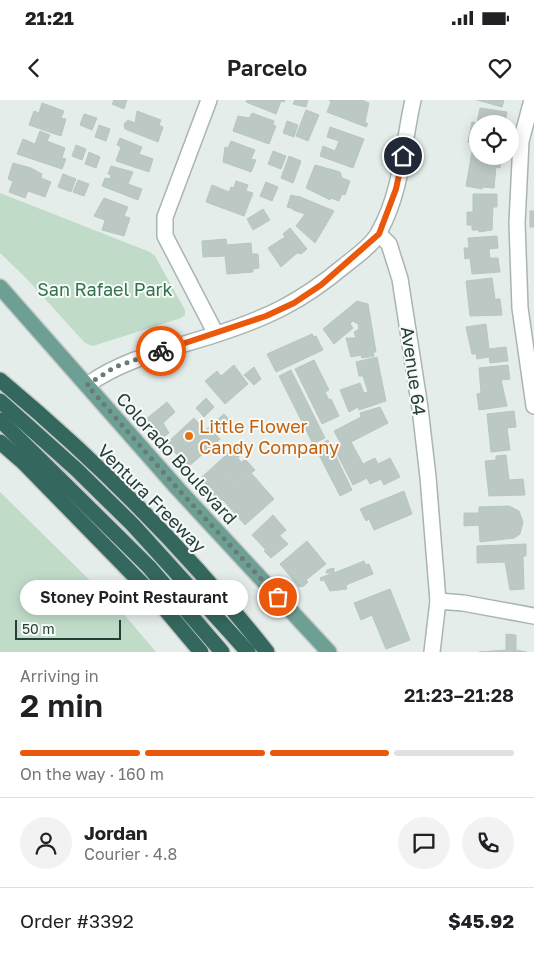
<!DOCTYPE html>
<meta charset="utf-8">
<style>
:root{--surface:#fff;--page:#f2f2f2;--text:#202124;--muted:#757577;--line:#e0e0e0;--accent:#ea580c}
body{margin:0;font-family:"Golos Text",sans-serif;background:var(--page);color:var(--text);height:100vh;display:flex;flex-direction:column;font-size:19px;white-space:nowrap}
*{box-sizing:border-box;margin:0}
p{font-size:16px;color:var(--muted)}
.icon{flex:none;width:28px;height:28px;fill:none;stroke:currentColor;stroke-width:2;stroke-linecap:round;stroke-linejoin:round}
.map{position:relative;height:552px;overflow:hidden}
.side{display:flex;flex-direction:column;background:var(--surface);flex:1}
.side>*{flex:none}
.controls{position:absolute;left:469px;top:15px;display:grid;gap:10px}
.controls a{display:grid;place-items:center;width:50px;height:50px;border-radius:50%;background:var(--surface);box-shadow:0 2px 12px #0003;font-size:25px}
.scale{position:absolute;left:15px;bottom:12px;width:106px;box-sizing:border-box;padding-left:5px;border:2px solid #263e38;border-top:0;font-size:14px;line-height:18px;white-space:nowrap;color:#263e38;-webkit-text-stroke:4px #f6faf8;paint-order:stroke}
.pin{position:absolute;display:grid;place-items:center;width:42px;height:42px;color:#fff;margin:-21px;border:2px solid #fff;border-radius:50%;box-shadow:0 1px 5px #0007}
.courier{position:absolute;display:grid;place-items:center;width:50px;height:50px;margin:-25px;border:4px solid #ea580c;border-radius:50%;background:#fff;color:#222;box-shadow:0 1px 6px #0007}
.bubble{position:absolute;height:35px;border-radius:18px;background:var(--surface);box-shadow:0 2px 12px #0003;font-size:16px;font-weight:600;line-height:35px;text-align:center}
.summary em{font-style:normal;font-weight:600}
.summary div{display:flex;flex-direction:column-reverse}
.summary{display:flex;align-items:center;justify-content:space-between;height:85px;padding:0 20px}
h1{font-size:32px;font-weight:600;line-height:38px}
.bar{display:grid;grid-template-columns:repeat(4,1fr);gap:8px 5px;align-content:center;height:60px;padding:0 20px}
.bar i{height:6px;border-radius:4px;background:var(--line)}
.bar .on{background:var(--accent)}
.bar p{grid-column:span 4}
.line{display:flex;align-items:center;gap:12px;padding:0 20px;border-top:1px solid var(--line)}
.line div{flex:1}
.round{display:grid;place-items:center;flex:none;width:52px;height:52px;border-radius:26px;background:var(--page)}
.status{display:flex;justify-content:space-between;align-items:center;height:35px;padding:0 25px;background:var(--surface);direction:ltr}
.status svg{height:14px;fill:currentColor}
header{display:flex;justify-content:space-between;align-items:center;height:65px;padding:0 20px;background:var(--surface);font-size:22px;font-weight:600}
.map>svg:first-child{display:block}
</style>
<div class="status"><b>21:21</b><svg viewBox="0 0 49 12"><path d="M0 12V9h3v3zM5 12V6h3v6zM10 12V3h3v9zM15 12V0h3v12zM26 1h20v11H26zM47 4h2v5h-2z"/></svg></div>
<header><svg class="icon" aria-label="back" viewBox="0 0 24 24"><path d="M15 5l-7 7 7 7"/></svg>Parcelo<svg class="icon" aria-label="heart" viewBox="0 0 24 24"><path d="M12 20l-8-8c-3-5 5-10 8-4 3-6 11-1 8 4z"/></svg></header>
<div class="map">
<svg width="534" height="552" viewBox="0 0 534 552">
<rect width="100%" height="100%" fill="#e5edea"/>
<g fill="#c0dcc9">
<polygon points="0,93 150,152 155,156 185,210 185,215 181,218 93,246 85,243 26,178 0,153"/>
<polygon points="0,392 122,512 156,552 0,552"/>
</g>
<g fill="#bbc8c3" stroke="#b8c6c1">
<polygon points="114,0 127,0 124,9 112,4"/>
<polygon points="247,0 285,0 284,2 281,1 276,14 246,2"/>
<polygon points="295,0 308,0 306,7 293,4"/>
<polygon points="329,0 361,0 369,3 365,22 368,24 366,27 327,12 331,2"/>
<polygon points="477,0 504,0 502,7"/>
<polygon points="42,3 64,11 61,18 66,19 61,36 29,25 34,11 39,13"/>
<polygon points="480,8 507,12 505,24 478,24 478,44 468,42 472,22 477,23"/>
<polygon points="306,10 319,15 308,41 296,36"/>
<polygon points="137,11 161,20 159,25 163,27 158,42 125,29 124,24 128,20 135,23"/>
<polygon points="252,13 274,21 273,25 276,26 269,44 233,31 238,16 249,18"/>
<polygon points="84,14 97,18 92,30 80,25"/>
<polygon points="287,21 298,25 294,37 283,33"/>
<polygon points="99,25 110,29 106,41 95,37"/>
<polygon points="330,27 364,39 353,68 320,56 323,46 335,51 339,41 327,37"/>
<polygon points="40,31 50,35 47,41 65,48 62,58 66,59 62,69 17,54 23,39 35,44"/>
<polygon points="120,38 142,47 139,54 153,59 149,72 116,61 121,47 117,45"/>
<polygon points="231,41 255,50 251,59 256,60 251,72 223,62 225,47 228,48"/>
<polygon points="76,45 86,49 82,60 72,56"/>
<polygon points="273,51 286,56 281,69 268,64"/>
<polygon points="475,51 478,51 478,56 501,56 500,68 496,67 494,88 482,87 482,89 466,86 472,52"/>
<polygon points="89,52 100,57 96,68 85,64"/>
<polygon points="289,56 301,61 293,83 281,78"/>
<polygon points="13,63 31,68 42,74 41,78 51,82 45,97 28,91 25,98 9,92 13,81 8,79"/>
<polygon points="315,65 340,72 342,78 350,81 345,95 342,94 339,101 331,98 330,100 306,88"/>
<polygon points="111,66 133,72 128,84 142,89 138,100 102,86 105,78 110,79 111,75 108,74"/>
<polygon points="63,74 76,79 71,92 58,87"/>
<polygon points="78,80 89,84 84,96 73,92"/>
<polygon points="236,81 248,85 246,91 253,93 244,116 206,102 212,85 229,92 231,87 234,88"/>
<polygon points="266,82 278,87 272,101 260,96"/>
<polygon points="473,94 497,94 497,107 493,107 492,130 479,132 479,130 472,130 472,125 467,125 467,112 473,112"/>
<polygon points="291,95 298,97 294,109 287,107"/>
<polygon points="298,96 334,111 315,143 296,126 305,114 293,110"/>
<polygon points="104,98 128,107 124,116 130,118 124,136 102,130 105,120 94,116"/>
<polygon points="263,109 270,120 253,130 247,119"/>
<rect x="530" y="111" width="4" height="16"/>
<polygon points="290,128 307,149 301,154 297,153 281,167 268,148 285,137 283,134"/>
<polygon points="497,136 498,148 489,149 490,158 498,158 500,172 472,174 470,158 465,159 464,148 469,148 468,138"/>
<polygon points="226,139 227,145 251,143 252,154 258,154 259,168 253,169 253,172 227,174 225,156 203,157 202,141"/>
<polygon points="492,178 495,199 500,199 502,215 470,216 466,181"/>
<polygon points="357,201 368,204 376,252 373,252 374,256 362,258 361,255 351,257 346,238 356,238 354,232 359,229 358,224 353,221 350,224 353,228 334,244 323,229"/>
<polygon points="486,224 489,249 506,247 508,261 490,263 489,257 477,259 476,254 472,254 466,227"/>
<polygon points="312,234 314,237 316,236 323,250 276,272 267,254"/>
<polygon points="377,257 386,301 359,310 358,307 349,312 340,290 360,283 364,293 368,292 363,276 359,276 356,262"/>
<polygon points="314,260 329,290 325,292 329,300 331,299 339,316 322,324 295,269"/>
<polygon points="234,265 248,284 225,304 205,281 217,271 221,276"/>
<polygon points="508,265 510,279 501,280 507,306 479,310 477,294 481,293 479,268"/>
<polygon points="254,267 261,279 254,285 244,275"/>
<polygon points="291,270 325,338 313,344 279,276"/>
<polygon points="206,298 214,307 204,317 196,308"/>
<polygon points="167,302 175,312 163,323 169,333 162,338 145,320"/>
<polygon points="380,307 388,323 351,342 363,364 375,358 378,364 390,358 400,377 384,385 381,379 370,384 367,378 353,385 333,346 340,342 334,331 361,317 360,313"/>
<polygon points="514,311 516,327 507,328 510,350 491,352 487,314"/>
<polygon points="224,314 232,323 220,334 218,332 215,334 220,339 188,367 177,355"/>
<polygon points="194,318 205,331 177,355 167,343"/>
<polygon points="328,340 352,390 340,396 315,347"/>
<polygon points="237,345 242,351 238,358 241,362 212,388 207,387 202,377"/>
<polygon points="506,355 509,380 523,379 525,395 489,396 485,361 496,360 496,356"/>
<polygon points="245,359 255,370 220,402 210,391"/>
<polygon points="252,374 274,399 245,425 223,400"/>
<polygon points="404,391 412,414 374,430 369,419 366,421 360,409"/>
<polygon points="509,406 519,411 523,422 520,434 514,438 480,442 479,425 464,426 464,413 479,413 479,407"/>
<polygon points="273,415 286,430 265,449 252,435"/>
<polygon points="280,436 288,444 271,458 264,451"/>
<polygon points="307,441 326,464 306,480 308,482 304,486 299,487 280,464"/>
<polygon points="526,444 526,456 523,456 524,489 510,490 505,462 477,463 477,446"/>
<polygon points="364,461 366,465 369,464 373,474 346,485 347,489 330,491 324,480 321,481 320,478 333,473 326,473 327,470 334,468 334,473"/>
<polygon points="390,489 410,540 386,549 372,515 361,520 354,503"/>
<polygon points="506,534 516,535 516,550 527,552 479,552 506,550"/>
</g>
<g fill="none" stroke-linecap="round" stroke-linejoin="round">
<defs>
<g id="minor">
<polyline points="209,0 165,117 165,136 216,234"/>
<polyline points="532,0 521,41 517,123 520,208 534,306"/>
<polyline points="379,134 389,144 400,179 420,308 428,377 438,501 432,552"/>
<path d="M87,285C125,258 170,249 214,235C267,218 301,202 344,166C355,157 373,145 379,132C402,91 403,44 413,0"/>
<polyline points="438,501 463,503 534,516"/>
</g>
<polyline id="major" points="0,187 178,389 329,552"/>
<g id="highway">
<path d="M0,280C97,361 189,453 267,552"/>
<polyline points="0,301 77,370 133,425 248,552"/>
<polyline points="0,320 149,467 222,552"/>
<polyline points="0,342 23,362 153,495 201,552"/>
</g>
</defs>
<use href="#minor" stroke="#a8b5b1" stroke-width="18"/>
<use href="#major" stroke="#c2c9c7" stroke-width="18"/>
<use href="#highway" stroke="#c2c9c7" stroke-width="18"/>
<use href="#minor" stroke="#fff" stroke-width="15"/>
<use href="#major" stroke="#6e9f94" stroke-width="15"/>
<use href="#highway" stroke="#34685e" stroke-width="15"/>
</g>
<g fill="none" stroke-linecap="round" stroke-linejoin="round">
<polyline stroke="#697b76" stroke-width="5" stroke-dasharray="0 9" points="161,251 115,267 87,285 178,389 278,497"/>
<polyline stroke="#ea580c" stroke-width="6" points="161,251 266,216 294,203 321,185 379,134 396,89 403,56"/>
</g>
<circle fill="#e8710a" stroke="#f6faf8" stroke-width="2" cx="189" cy="336" r="5"/>
<g text-anchor="middle" dominant-baseline="central" stroke-width="4" stroke-linejoin="round" paint-order="stroke">
<g font-size="18" fill="#33714d" stroke="#f6faf8">
<text x="105" y="189">San Rafael Park</text>
</g>
<g font-size="18" fill="#263e38" stroke="#f6faf8">
<text transform="translate(414 271) rotate(82)">Avenue 64</text>
<text transform="translate(177 358) rotate(48)">Colorado Boulevard</text>
<text transform="translate(152 398) rotate(45)">Ventura Freeway</text>
</g>
<g font-size="18" fill="#c56008" stroke="#f6faf8" text-anchor="start">
<text x="199" y="326">Little Flower<tspan x="199" dy="21">Candy Company</tspan></text>
</g>
</g>
</svg>
<div class="controls">
<a><svg class="icon" aria-label="locate" viewBox="0 0 24 24"><circle cx="12" cy="12" r="6"/><path d="M12 2v4M12 18v4M2 12h4M18 12h4"/></svg></a>
</div>
<div class="scale">50 m</div>
<div class="pin" style="left:278px;top:497px;background:#ea580c"><svg class="icon" aria-label="bag" viewBox="0 0 24 24"><path d="M5 8h14l-1 12H6zM9 8a3 3 0 0 1 6 0"/></svg></div>
<div class="pin" style="left:403px;top:56px;background:#1f2937"><svg class="icon" aria-label="home" viewBox="0 0 24 24"><path d="M3 11l9-7 9 7M6 9v11h12V9"/></svg></div>
<div class="courier" style="left:161px;top:251px"><svg class="icon" aria-label="bike" viewBox="0 0 24 24"><circle cx="6" cy="16" r="4"/><circle cx="18" cy="16" r="4"/><path d="M6 16l4-8h5l3 8M10 8l3 8H6M13 5h3"/></svg></div>
<div class="bubble" style="left:20px;top:480px;width:228px">Stoney Point Restaurant</div>
</div>
<section class="side">
<div class="summary"><div><h1>2 min</h1><p>Arriving in</p></div><em>21:23–21:28</em></div>
<div class="bar"><i class="on"></i><i class="on"></i><i class="on"></i><i></i><p>On the way · 160 m</p></div>
<div class="line" style="height:90px"><a class="round"><svg class="icon" aria-label="person" viewBox="0 0 24 24"><circle cx="12" cy="8" r="4"/><path d="M4 21q1-7 8-7t8 7"/></svg></a><div><b>Jordan</b><p>Courier · 4.8</p></div><a class="round"><svg class="icon" aria-label="chat" viewBox="0 0 24 24"><path d="M4 5h16v11H9l-5 4z"/></svg></a><a class="round"><svg class="icon" aria-label="phone" viewBox="0 0 24 24"><path d="M5 4h4l2 5-3 2q2 4 5 5l2-3 5 2v4C11 20 4 13 5 4z"/></svg></a></div>
<div class="line" style="height:65px"><div>Order #3392</div><b>$45.92</b></div>
</section>
